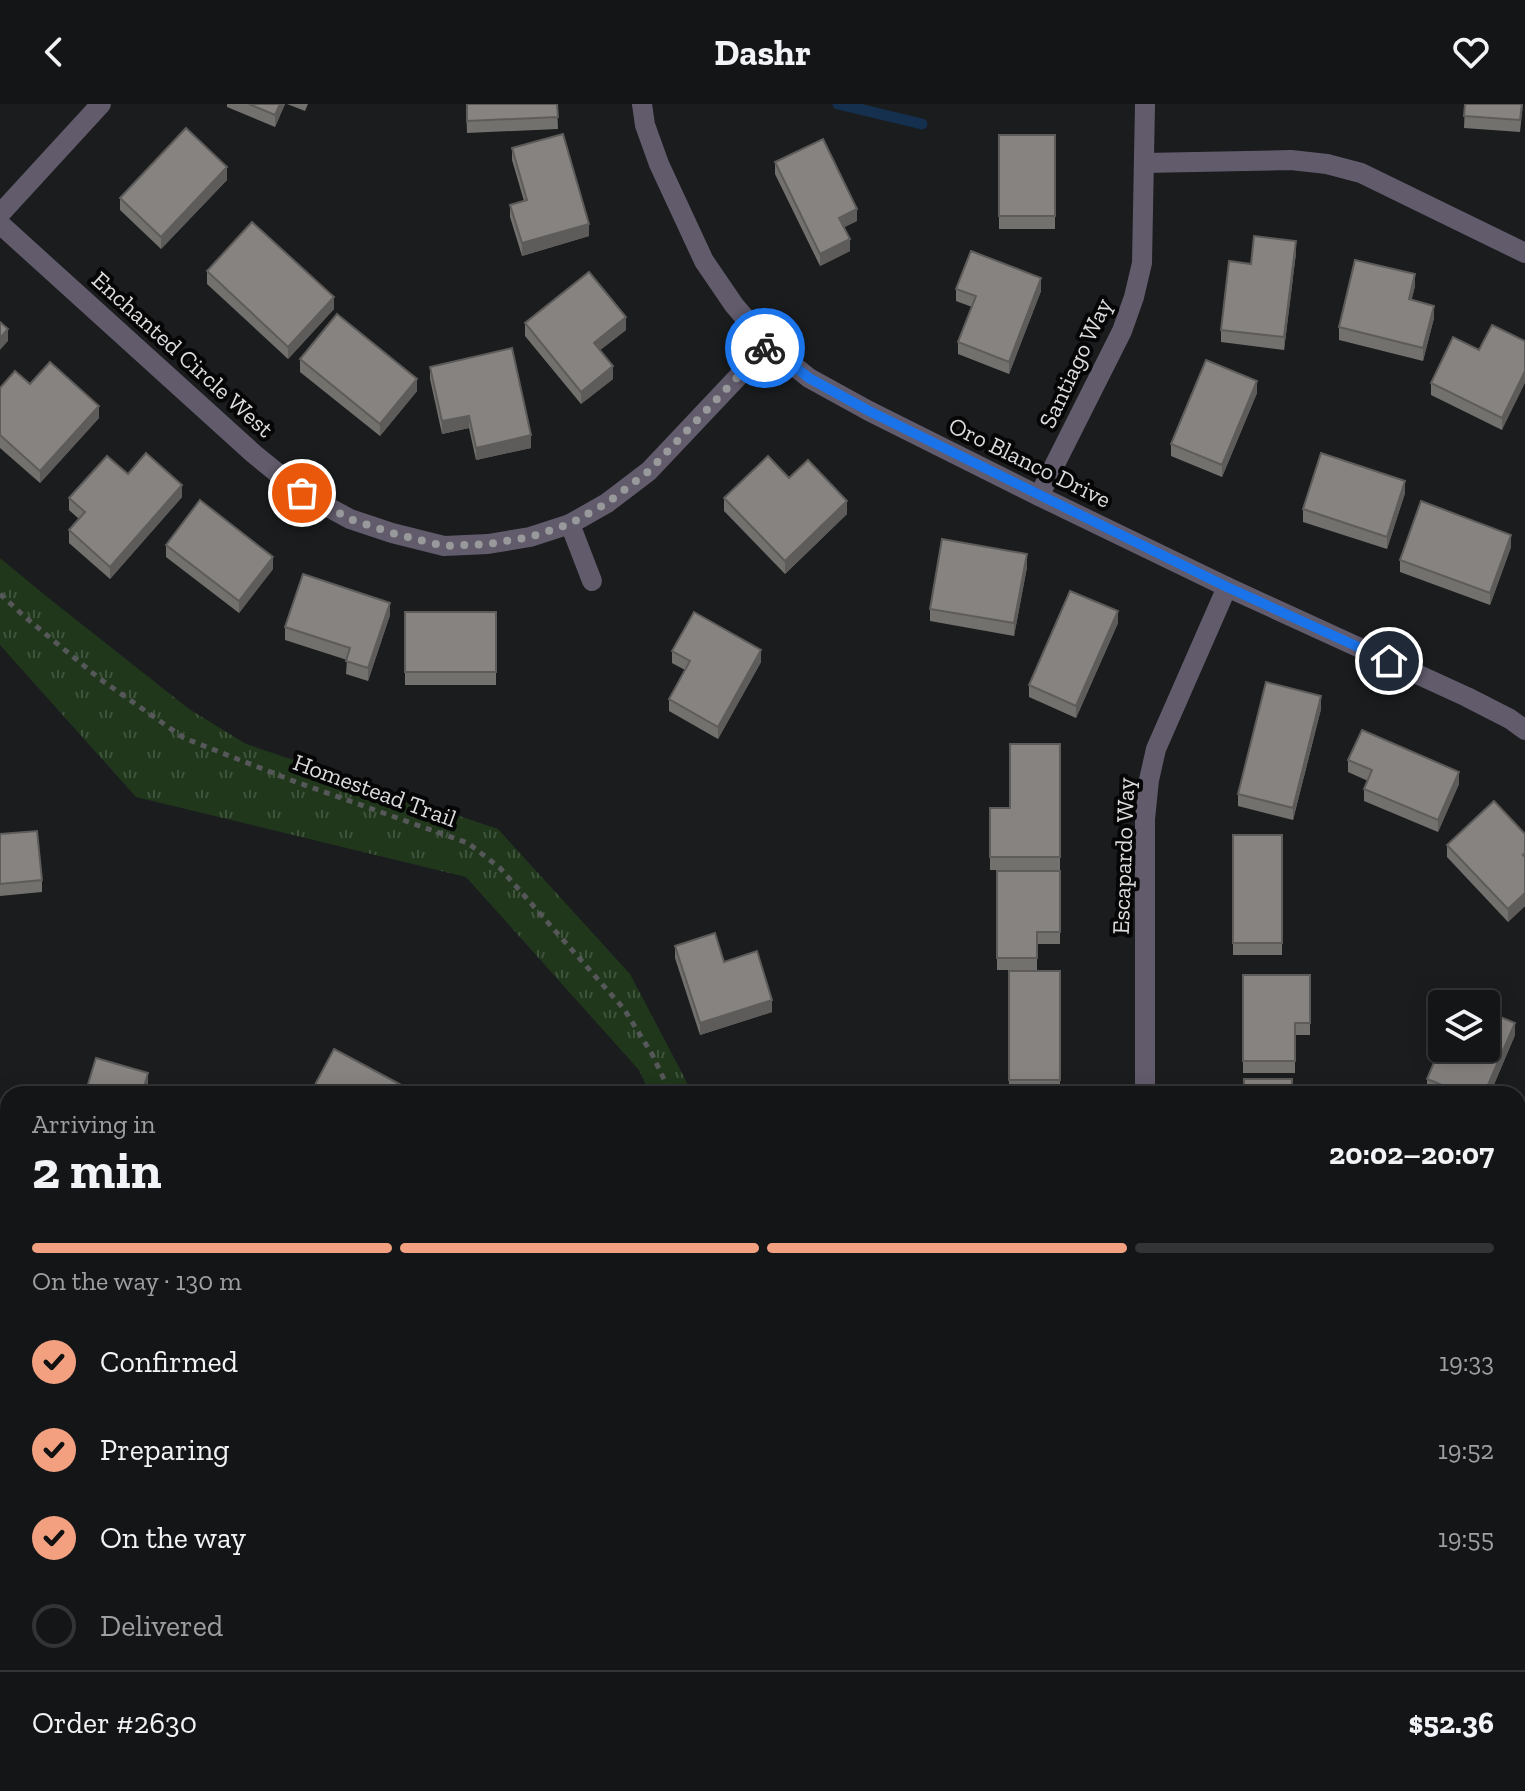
<!DOCTYPE html>
<meta charset="utf-8">
<style>
:root{--surface:#141516;--page:#1d1e1f;--text:#f1f3f6;--muted:#9d9fa1;--line:#333435;--accent:#f2a080}
body{margin:0;font-family:"Zilla Slab",serif;background:var(--page);color:var(--text);height:100vh;display:flex;flex-direction:column;font-size:30px;white-space:nowrap}
*{box-sizing:border-box;margin:0}
p{font-size:26px;color:var(--muted)}
.icon{flex:none;width:44px;height:44px;fill:none;stroke:currentColor;stroke-width:2;stroke-linecap:round;stroke-linejoin:round}
.map{position:relative;flex:1;overflow:hidden}
.drawer{position:absolute;left:0px;top:982px;width:1526px;height:706px;display:flex;flex-direction:column;background:var(--surface);border-radius:24px 24px 0 0;box-shadow:0 4px 20px #0003,0 0 0 2px var(--line)}
.drawer>*{flex:none}
.tools{position:absolute;left:1428px;top:886px;display:grid;gap:16px}
.tools a{display:grid;place-items:center;width:72px;height:72px;border-radius:8px;background:var(--surface);box-shadow:0 4px 20px #0003,0 0 0 2px var(--line);font-size:40px}
.pin{position:absolute;display:grid;place-items:center;width:68px;height:68px;color:#fff;margin:-34px;border:4px solid #fff;border-radius:50%;box-shadow:0 2px 8px #0007}
.courier{position:absolute;display:grid;place-items:center;width:80px;height:80px;margin:-40px;border:6px solid #1a73e8;border-radius:50%;background:#fff;color:#222;box-shadow:0 2px 10px #0007}
.headline em{font-style:normal;font-weight:700}
.headline div{display:flex;flex-direction:column-reverse}
.headline{display:flex;align-items:center;justify-content:space-between;height:136px;padding:0 32px}
h1{font-size:52px;font-weight:700;line-height:60px}
.bar{display:grid;grid-template-columns:repeat(4,1fr);gap:12px 8px;align-content:center;height:96px;padding:0 32px}
.bar i{height:10px;border-radius:6px;background:var(--line)}
.bar .active{background:var(--accent)}
.bar p{grid-column:span 4}
.line{display:flex;align-items:center;gap:20px;padding:0 32px;border-top:2px solid var(--line)}
.line div{flex:1}
ol{padding:0 32px;list-style:none}
li{display:flex;align-items:center;gap:24px;height:88px}
li p{margin-inline-start:auto}
li .icon{padding:8px;border-radius:50%;background:var(--accent);color:#111;stroke-width:4}
li:last-child{color:var(--muted)}
li i{width:44px;height:44px;border:4px solid var(--line);border-radius:50%}
header{display:flex;justify-content:space-between;align-items:center;height:104px;padding:0 32px;background:var(--surface);font-size:36px;font-weight:700}
.map>svg:first-child{display:block}
</style>
<header><svg class="icon" aria-label="back" viewBox="0 0 24 24"><path d="M15 5l-7 7 7 7"/></svg>Dashr<svg class="icon" aria-label="heart" viewBox="0 0 24 24"><path d="M12 20l-8-8c-3-5 5-10 8-4 3-6 11-1 8 4z"/></svg></header>
<div class="map">
<svg width="1525" height="1687" viewBox="0 0 1525 1687">
<defs>
<pattern id="park-tufts" width="24" height="20" patternUnits="userSpaceOnUse" patternTransform="scale(2)"><rect width="24" height="20" fill="#20371c"/><path d="M3 7l-1-3M5 7V3M7 7l1-3M15 17l-1-3M17 17v-4M19 17l1-3" fill="none" stroke="#40533d"/></pattern>
</defs>
<rect width="100%" height="100%" fill="#1a1c1e"/>
<g fill="url(#park-tufts)">
<polygon points="0,454 46,492 189,605 246,640 498,725 630,870 693,990 650,990 639,966 466,773 136,693 0,541"/>
<polygon points="1518,1671 1525,1671 1525,1687 862,1687 860,1680 1518,1680"/>
</g>
<g fill="none" stroke-linecap="round" stroke-linejoin="round">
<polyline stroke="#14304e" stroke-width="11" points="838,0 922,20"/>
<g stroke="#555759" stroke-width="5" stroke-dasharray="6 6" stroke-linecap="butt">
<polyline points="0,490 25,513 100,575 184,634 296,678 468,739 500,764 624,905 652,950 671,990"/>
<polyline points="897,1680 897,1687"/>
<polyline points="938,1680 947,1687"/>
</g>
<g stroke="#625b6c" stroke-width="20">
<polyline points="642,0 645,21 659,60 704,157 734,201 768,241 809,274 869,307 1039,392 1227,483 1467,593 1510,615 1525,626"/>
<polyline points="1144,59 1291,56 1327,60 1361,69 1525,149"/>
<polyline points="0,110 101,0"/>
<polyline points="0,120 254,350 302,389 350,415 392,429 444,442 488,440 530,433 570,420 607,399 649,367 768,241"/>
<polyline points="1039,392 1122,227 1134,193 1142,159 1145,0"/>
<polyline points="570,420 592,477"/>
<polyline points="1145,990 1145,715 1149,676 1156,645 1227,483"/>
<polyline points="0,1288 8,1281"/>
<polyline points="0,1417 8,1447"/>
<polyline points="1518,1454 1525,1454"/>
<polyline points="57,1680 59,1687"/>
<polyline points="328,1687 360,1680"/>
</g>
</g>
<g fill="#73716e">
<polygon points="227,0 285,0 275,23 227,3"/>
<polygon points="287,0 308,0 305,7"/>
<polygon points="466,0 557,0 558,25 467,29"/>
<polygon points="1465,0 1523,0 1520,28 1464,24"/>
<rect x="999" y="31" width="56" height="94"/>
<polygon points="512,44 589,132 522,152 510,113 510,101 524,97 512,56"/>
<polygon points="775,58 857,117 844,123 850,147 820,162 775,70"/>
<polygon points="227,76 161,145 120,106 120,94"/>
<polygon points="1296,149 1284,246 1221,238 1221,226 1251,160"/>
<polygon points="207,167 334,205 288,255 207,180"/>
<polygon points="1415,182 1411,196 1434,214 1423,257 1339,236 1339,223"/>
<polygon points="956,185 1041,187 1009,270 958,250 958,238 972,203 956,197"/>
<polygon points="525,219 626,226 600,246 613,275 581,300 525,232"/>
<polygon points="1525,237 1502,326 1431,291 1431,279 1479,246"/>
<polygon points="300,255 417,287 380,332 300,268"/>
<polygon points="430,263 531,344 476,356 469,324 442,330 430,275"/>
<polygon points="30,280 99,314 40,379 0,344 0,284"/>
<polygon points="1257,289 1222,373 1171,352 1171,340"/>
<polygon points="128,370 182,393 110,475 69,439 69,426 79,415 69,406 69,394"/>
<polygon points="789,374 847,410 785,470 724,407 724,394"/>
<polygon points="1405,389 1387,445 1303,418 1303,405"/>
<polygon points="166,441 273,465 239,509 166,453"/>
<polygon points="1511,443 1490,501 1400,468 1400,456"/>
<polygon points="1027,463 1014,532 930,517 930,505"/>
<rect x="405" y="508" width="91" height="73"/>
<polygon points="390,511 368,577 346,570 347,556 285,536 285,523"/>
<polygon points="1118,519 1076,614 1029,593 1029,581"/>
<polygon points="672,547 761,558 718,635 669,607 669,595 685,566 672,559"/>
<polygon points="1321,605 1293,716 1238,702 1238,690"/>
<polygon points="1060,640 1060,766 990,766 990,704 1010,704"/>
<polygon points="1348,656 1459,680 1438,728 1364,697 1364,685 1368,677 1348,668"/>
<polygon points="0,730 42,776 42,788 0,792"/>
<polygon points="1525,730 1525,802 1508,818 1447,753 1447,741"/>
<rect x="1233" y="731" width="49" height="120"/>
<polygon points="997,767 1060,767 1060,840 1037,840 1037,866 997,866"/>
<polygon points="675,842 724,858 772,908 700,931 675,854"/>
<rect x="1009" y="867" width="51" height="122"/>
<polygon points="1243,871 1310,871 1310,931 1295,931 1295,969 1243,969"/>
<polygon points="1515,931 1490,990 1435,990 1427,987 1427,975"/>
<rect x="1518" y="1301" width="7" height="62"/>
<rect x="1518" y="1518" width="7" height="73"/>
</g>
<g fill="#5e5c5a">
<polygon points="280,0 285,0 275,23 275,11"/>
<polygon points="227,63 227,76 161,145 161,133"/>
<polygon points="857,105 857,117 839,126 839,114"/>
<polygon points="589,120 589,132 522,152 522,139"/>
<polygon points="850,135 850,147 820,162 820,150"/>
<polygon points="1296,137 1296,149 1284,246 1284,233"/>
<polygon points="1415,170 1415,182 1409,208 1409,195"/>
<polygon points="1041,174 1041,187 1009,270 1009,258"/>
<polygon points="334,193 334,205 288,255 288,243"/>
<polygon points="1434,202 1434,214 1423,257 1423,244"/>
<polygon points="626,213 626,226 594,251 594,239"/>
<polygon points="8,225 8,237 0,246 0,234"/>
<polygon points="613,262 613,275 581,300 581,288"/>
<polygon points="1525,267 1525,279 1502,326 1502,314"/>
<polygon points="417,275 417,287 380,332 380,320"/>
<polygon points="1257,277 1257,289 1222,373 1222,361"/>
<polygon points="99,302 99,314 40,379 40,367"/>
<polygon points="469,312 469,324 442,330 442,317"/>
<polygon points="531,331 531,344 476,356 476,344"/>
<polygon points="1405,377 1405,389 1387,445 1387,433"/>
<polygon points="182,381 182,393 110,475 110,463"/>
<polygon points="847,397 847,410 785,470 785,457"/>
<polygon points="1511,431 1511,443 1490,501 1490,489"/>
<polygon points="1027,450 1027,463 1014,532 1014,519"/>
<polygon points="273,453 273,465 239,509 239,497"/>
<polygon points="390,499 390,511 368,577 368,564"/>
<polygon points="1118,507 1118,519 1076,614 1076,602"/>
<polygon points="761,546 761,558 718,635 718,623"/>
<polygon points="1321,592 1321,605 1293,716 1293,704"/>
<polygon points="1459,668 1459,680 1438,728 1438,716"/>
<polygon points="1525,789 1525,802 1508,818 1508,805"/>
<polygon points="772,896 772,908 700,931 700,919"/>
<polygon points="1515,919 1515,931 1490,990 1484,990"/>
<polygon points="148,969 148,982 145,990 142,990"/>
<polygon points="8,1121 8,1134 0,1161 0,1149"/>
</g>
<g fill="#868380" stroke="#5e5c5a" stroke-width="2">
<polygon points="249,0 280,0 275,11"/>
<polygon points="467,0 557,0 558,13 467,17"/>
<polygon points="1465,0 1522,0 1520,16 1464,12"/>
<polygon points="186,24 227,63 161,133 120,94"/>
<polygon points="563,30 589,120 522,139 510,101 527,96 512,44"/>
<rect x="999" y="31" width="56" height="81"/>
<polygon points="823,35 857,105 839,114 850,135 820,150 775,58"/>
<polygon points="252,118 334,193 288,243 207,167"/>
<polygon points="1254,132 1296,137 1284,233 1221,226 1229,157 1251,160"/>
<polygon points="971,147 1041,174 1009,258 958,238 976,192 956,185"/>
<polygon points="1355,156 1415,170 1409,195 1434,202 1423,244 1339,223"/>
<polygon points="589,168 626,213 594,239 613,262 581,288 525,219"/>
<polygon points="337,210 417,275 380,320 300,255"/>
<polygon points="0,218 8,225 0,234"/>
<polygon points="1492,221 1525,237 1525,267 1502,314 1431,279 1453,233 1479,246"/>
<polygon points="512,244 531,331 476,344 469,312 442,317 430,263"/>
<polygon points="1206,256 1257,277 1222,361 1171,340"/>
<polygon points="50,258 99,302 40,367 0,331 0,284 15,267 30,280"/>
<polygon points="146,349 182,381 110,463 69,426 85,408 69,394 107,352 128,370"/>
<polygon points="1321,349 1405,377 1387,433 1303,405"/>
<polygon points="768,352 789,374 808,356 847,397 785,457 724,394"/>
<polygon points="200,396 273,453 239,497 166,441"/>
<polygon points="1421,397 1511,431 1490,489 1400,456"/>
<polygon points="942,435 1027,450 1014,519 930,505"/>
<polygon points="303,470 390,499 368,564 346,557 350,544 285,523"/>
<polygon points="1070,487 1118,507 1076,602 1029,581"/>
<rect x="405" y="508" width="91" height="60"/>
<polygon points="694,508 761,546 718,623 669,595 690,557 672,547"/>
<polygon points="1266,578 1321,592 1293,704 1238,690"/>
<polygon points="1362,626 1459,668 1438,716 1364,685 1372,666 1348,656"/>
<polygon points="1010,640 1060,640 1060,753 990,753 990,704 1010,704"/>
<polygon points="1494,697 1525,730 1525,749 1523,751 1525,753 1525,789 1508,805 1447,741"/>
<polygon points="37,727 42,776 0,780 0,730"/>
<rect x="1233" y="731" width="49" height="108"/>
<polygon points="997,767 1060,767 1060,828 1037,828 1037,854 997,854"/>
<polygon points="715,829 724,858 757,847 772,896 700,919 675,842"/>
<rect x="1009" y="867" width="51" height="109"/>
<polygon points="1243,871 1310,871 1310,919 1295,919 1295,957 1243,957"/>
<polygon points="1486,907 1515,919 1484,990 1464,990 1427,975 1442,940 1442,944 1486,944"/>
<polygon points="334,945 418,990 310,990"/>
<polygon points="96,954 148,969 142,990 85,990"/>
<rect x="1244" y="975" width="48" height="15"/>
<polygon points="0,1053 8,1055 8,1121 0,1149"/>
<rect x="1518" y="1301" width="7" height="50"/>
<rect x="1518" y="1518" width="7" height="61"/>
</g>
<g fill="none" stroke-linecap="round" stroke-linejoin="round">
<polyline stroke="#97999b" stroke-width="8" stroke-dasharray="0 14.4" points="302,389 350,415 392,429 444,442 488,440 530,433 570,420 607,399 649,367 765,244"/>
<polyline stroke="#1a73e8" stroke-width="10" points="765,244 768,241 809,274 869,307 1227,483 1389,557"/>
</g>
<g text-anchor="middle" dominant-baseline="central" stroke-width="8" stroke-linejoin="round" paint-order="stroke">
<g font-size="24" fill="#dbdcde" stroke="#060607">
<text transform="translate(183 250) rotate(42)">Enchanted Circle West</text>
<text transform="translate(1075 259) rotate(-65)">Santiago Way</text>
<text transform="translate(1030 358) rotate(26)">Oro Blanco Drive</text>
<text transform="translate(375 686) rotate(20)">Homestead Trail</text>
<text transform="translate(1123 752) rotate(-88)">Escapardo Way</text>
</g>
</g>
</svg>
<div class="tools">
<a><svg class="icon" aria-label="layers" viewBox="0 0 24 24"><path d="M12 4l9 5-9 5-9-5zM3 14l9 5 9-5"/></svg></a>
</div>
<div class="pin" style="left:302px;top:389px;background:#ea580c"><svg class="icon" aria-label="bag" viewBox="0 0 24 24"><path d="M5 8h14l-1 12H6zM9 8a3 3 0 0 1 6 0"/></svg></div>
<div class="pin" style="left:1389px;top:557px;background:#1f2937"><svg class="icon" aria-label="home" viewBox="0 0 24 24"><path d="M3 11l9-7 9 7M6 9v11h12V9"/></svg></div>
<div class="courier" style="left:765px;top:244px"><svg class="icon" aria-label="bike" viewBox="0 0 24 24"><circle cx="6" cy="16" r="4"/><circle cx="18" cy="16" r="4"/><path d="M6 16l4-8h5l3 8M10 8l3 8H6M13 5h3"/></svg></div>
<section class="drawer">
<div class="headline"><div><h1>2 min</h1><p>Arriving in</p></div><em>20:02–20:07</em></div>
<div class="bar"><i class="active"></i><i class="active"></i><i class="active"></i><i></i><p>On the way · 130 m</p></div>
<ol>
<li><svg class="icon" aria-label="check" viewBox="0 0 24 24"><path d="M5 12l5 5 9-10"/></svg>Confirmed<p>19:33</p></li>
<li><svg class="icon" aria-label="check" viewBox="0 0 24 24"><path d="M5 12l5 5 9-10"/></svg>Preparing<p>19:52</p></li>
<li><svg class="icon" aria-label="check" viewBox="0 0 24 24"><path d="M5 12l5 5 9-10"/></svg>On the way<p>19:55</p></li>
<li><i></i>Delivered</li>
</ol>
<div class="line" style="height:104px"><div>Order #2630</div><b>$52.36</b></div>
</section>
</div>
